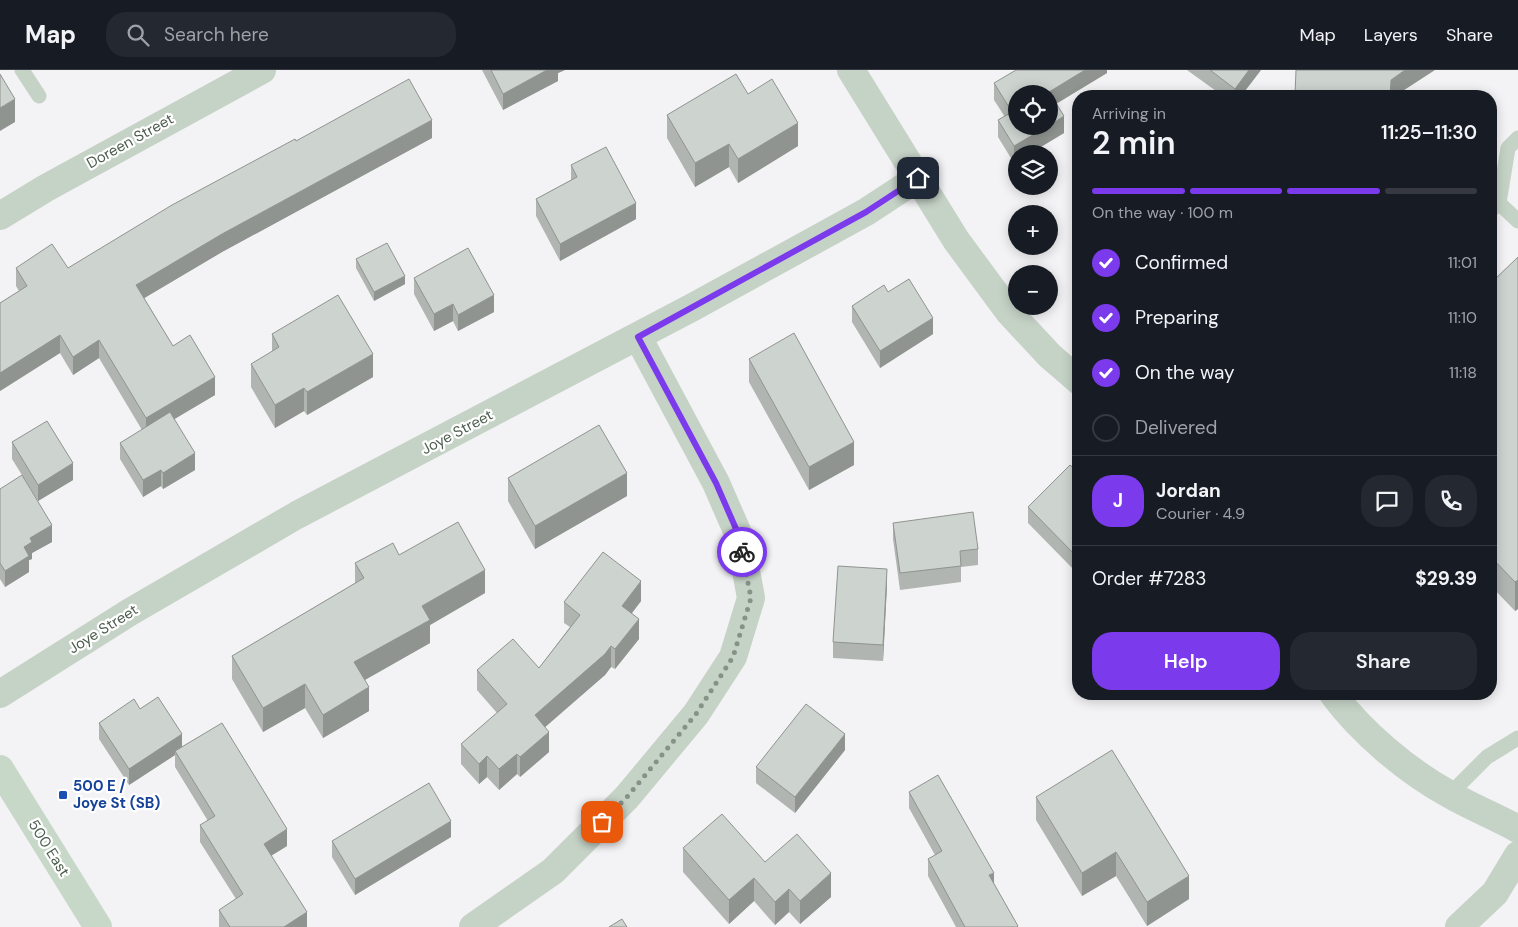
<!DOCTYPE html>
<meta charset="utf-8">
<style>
:root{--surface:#171b24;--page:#242831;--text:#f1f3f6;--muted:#9ea1a6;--line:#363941;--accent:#7c3aed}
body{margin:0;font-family:"DM Sans",sans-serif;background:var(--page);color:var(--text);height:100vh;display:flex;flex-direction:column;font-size:19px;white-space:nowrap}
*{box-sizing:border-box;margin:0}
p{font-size:16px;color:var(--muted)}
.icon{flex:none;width:28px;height:28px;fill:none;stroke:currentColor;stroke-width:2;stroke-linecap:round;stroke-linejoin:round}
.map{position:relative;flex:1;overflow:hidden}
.sheet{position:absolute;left:1072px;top:20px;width:425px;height:610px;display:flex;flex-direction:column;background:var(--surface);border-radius:20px;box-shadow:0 2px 12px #0003}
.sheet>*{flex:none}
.buttons{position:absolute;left:1008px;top:15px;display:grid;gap:10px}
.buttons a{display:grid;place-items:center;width:50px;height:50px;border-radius:50%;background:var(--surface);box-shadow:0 2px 12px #0003;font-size:25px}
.pin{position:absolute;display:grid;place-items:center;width:42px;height:42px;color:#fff;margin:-21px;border-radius:10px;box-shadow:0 2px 8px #0006}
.courier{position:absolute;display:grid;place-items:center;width:50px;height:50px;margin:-25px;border:4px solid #7c3aed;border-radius:50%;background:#fff;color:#222;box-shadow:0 1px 6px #0007}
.overview em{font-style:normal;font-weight:600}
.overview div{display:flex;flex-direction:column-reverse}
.overview{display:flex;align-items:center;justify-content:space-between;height:85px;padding:0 20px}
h1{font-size:32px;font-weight:600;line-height:38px}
.bar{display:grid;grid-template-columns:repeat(4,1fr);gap:8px 5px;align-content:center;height:60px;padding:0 20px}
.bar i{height:6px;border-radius:4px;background:var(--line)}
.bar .current{background:var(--accent)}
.bar p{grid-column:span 4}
.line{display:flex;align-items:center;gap:12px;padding:0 20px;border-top:1px solid var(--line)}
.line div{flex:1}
.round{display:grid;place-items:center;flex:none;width:52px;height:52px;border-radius:20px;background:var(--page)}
ol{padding:0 20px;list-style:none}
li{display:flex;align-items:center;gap:15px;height:55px}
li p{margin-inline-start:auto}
li .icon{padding:5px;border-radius:50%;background:var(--accent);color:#fff;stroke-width:4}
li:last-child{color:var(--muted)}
li i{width:28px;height:28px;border:2px solid var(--line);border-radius:50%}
.button{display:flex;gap:10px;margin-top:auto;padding:10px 20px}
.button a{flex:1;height:58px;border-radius:20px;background:var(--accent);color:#fff;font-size:20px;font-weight:600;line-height:58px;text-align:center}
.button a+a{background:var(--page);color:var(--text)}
header{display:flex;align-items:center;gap:30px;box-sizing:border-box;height:70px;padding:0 25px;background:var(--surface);border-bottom:1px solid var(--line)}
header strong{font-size:24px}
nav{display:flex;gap:28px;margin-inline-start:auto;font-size:18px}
.search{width:350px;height:45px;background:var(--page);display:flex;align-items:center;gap:12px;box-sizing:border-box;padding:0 18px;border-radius:20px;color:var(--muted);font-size:19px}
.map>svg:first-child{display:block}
</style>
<header>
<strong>Map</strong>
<div class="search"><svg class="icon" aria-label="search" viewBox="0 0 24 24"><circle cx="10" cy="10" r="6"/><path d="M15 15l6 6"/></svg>Search here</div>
<nav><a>Map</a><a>Layers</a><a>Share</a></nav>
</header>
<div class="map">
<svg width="1518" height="857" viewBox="0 0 1518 857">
<rect width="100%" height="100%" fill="#f3f2f4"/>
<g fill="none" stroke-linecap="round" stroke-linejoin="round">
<g stroke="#c5d2c6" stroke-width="15">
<polyline points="22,0 39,26"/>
<polyline points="1499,133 1518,151"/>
<polyline points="1491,140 1499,133 1508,78 1518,68"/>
<polyline points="1449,725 1487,687 1518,668"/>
</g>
<g stroke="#c5d2c6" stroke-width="28">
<polyline points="851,0 956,170 1009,242 1050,286 1079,311"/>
<polyline points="0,146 46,118 262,0"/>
<polyline points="0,624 130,542 297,445 693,237 866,142 918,108"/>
<path d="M1333,624C1361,662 1407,701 1449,724C1471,737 1495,746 1518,759"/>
<polyline points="473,857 553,801 627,727 696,644 733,587 751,528 740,468 716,413 638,267"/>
<polyline points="1459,857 1495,823 1518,785"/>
</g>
<polyline stroke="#c7d8c9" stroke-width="28" points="0,699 98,857"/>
</g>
<g fill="#b0b5b1">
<polygon points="482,0 565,0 558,3 558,11 503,40"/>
<polygon points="1107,0 1107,3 1056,34 1064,63 1014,93 998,67 998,50 1005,47 994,30 994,13"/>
<polygon points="1187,0 1261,0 1241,26 1223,26"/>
<polygon points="748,24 798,76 738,113 729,97 695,117 667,68 667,45"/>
<polygon points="432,68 222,182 144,228 173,276 215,325 174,349 195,400 163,419 161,416 143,427 120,389 120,373 142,360 99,288 73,305 60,283 0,321 0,233 19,221 16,216 16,198 68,198 296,71"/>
<polygon points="571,95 636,149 560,191 536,146 536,129 571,110"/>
<polygon points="1518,187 1518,539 1515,541 1491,516 1491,213"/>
<polygon points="356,189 405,214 374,231 356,198"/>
<polygon points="414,208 494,242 458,261 453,251 434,261 414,224"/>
<polygon points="888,222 933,264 880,298 852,252 852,236"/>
<polygon points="272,264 373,307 307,345 304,341 275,358 251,317 251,294 272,282"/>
<polygon points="749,289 854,395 809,420 749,312"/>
<polygon points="12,372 73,410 38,431 12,389"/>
<polygon points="1079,403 1079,505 1028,453 1028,437"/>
<polygon points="508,408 627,426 535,479 508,431"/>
<polygon points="0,419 52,472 32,483 32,489 29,490 29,502 5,517 0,509"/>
<polygon points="893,453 978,479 978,495 961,497 961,512 900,520 893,469"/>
<polygon points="399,485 485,523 430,555 430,573 365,610 369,641 323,668 305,638 263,662 232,609 232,586 355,513 355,493"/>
<polygon points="887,515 883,591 833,588 833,572"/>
<polygon points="641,531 632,543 639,569 615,599 611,597 605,605 544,657 549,682 520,707 517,704 499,720 487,707 479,714 461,694 461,674 497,643 477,620 477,600 539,598 570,557 564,553 564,532"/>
<polygon points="140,639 182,677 287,776 271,786 307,857 219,857 219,840 236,829 200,772 200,755 208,751 175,697 175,685 129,715 99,669 99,653"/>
<polygon points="845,680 795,743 756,713 756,697"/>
<polygon points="909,722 994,814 1018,857 956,857 928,806 928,789 935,785 909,738"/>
<polygon points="1036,727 1189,829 1147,856 1116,806 1082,826 1036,750"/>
<polygon points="451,767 355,825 332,787 332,771"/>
<polygon points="683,778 765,792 831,827 800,854 789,842 775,855 754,831 729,854 683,802"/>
</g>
<g fill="#909490">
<polygon points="547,0 565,0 558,3 558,11 503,40 503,24"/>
<polygon points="1085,0 1107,0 1107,3 1049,38 1049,22"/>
<polygon points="1249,0 1261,0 1241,26 1235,26 1235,19"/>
<polygon points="1405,0 1435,0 1395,26 1390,26 1391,10"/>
<polygon points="15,29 15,52 0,61 0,38"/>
<polygon points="1064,46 1064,63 1029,84 1016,84 1016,92 1014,93 1014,76"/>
<polygon points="432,50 432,68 222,182 136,233 136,215 222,164"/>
<polygon points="798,53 798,76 738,113 738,89"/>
<polygon points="729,74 729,97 695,117 695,93"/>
<polygon points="636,133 636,149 560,191 560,174"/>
<polygon points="405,206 405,214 374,231 374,222"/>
<polygon points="494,225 494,242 458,261 458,245"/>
<polygon points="453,234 453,251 434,261 434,244"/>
<polygon points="933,248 933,264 880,298 880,281"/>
<polygon points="60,265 60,283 0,321 0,303"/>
<polygon points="99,270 99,288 73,305 73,287"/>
<polygon points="373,284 373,307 307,345 307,322"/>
<polygon points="215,307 215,325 146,366 146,348"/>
<polygon points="304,318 304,341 275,358 275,335"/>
<polygon points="854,372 854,395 809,420 809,397"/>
<polygon points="195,383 195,400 163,419 163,403"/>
<polygon points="73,393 73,410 38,431 38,415"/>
<polygon points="161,400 161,416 143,427 143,410"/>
<polygon points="627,403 627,426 535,479 535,456"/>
<polygon points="52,455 52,472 32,483 32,489 29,490 29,502 5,517 5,501 30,468"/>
<polygon points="887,499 887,515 883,591 883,575"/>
<polygon points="485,500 485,523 430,555 430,573 354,616 354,592 422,536"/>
<polygon points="1518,510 1518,539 1515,541 1515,512"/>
<polygon points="641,511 641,531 622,556 622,536"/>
<polygon points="639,549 639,569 615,599 615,579"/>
<polygon points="611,576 611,597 605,605 535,666 535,645"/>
<polygon points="305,614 305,638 263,662 263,638"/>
<polygon points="369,617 369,641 323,668 323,645"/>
<polygon points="549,662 549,682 520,707 520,687"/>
<polygon points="182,664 182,681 175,681 175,685 129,715 129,699"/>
<polygon points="845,664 845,680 795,743 795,727"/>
<polygon points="517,684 517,704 499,720 499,699"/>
<polygon points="487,686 487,707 479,714 479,694"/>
<polygon points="451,751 451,767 355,825 355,809"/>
<polygon points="287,759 287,776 264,790 264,774"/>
<polygon points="1116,782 1116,806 1082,826 1082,803"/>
<polygon points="831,803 831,827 800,854 800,831"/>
<polygon points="994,803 994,819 989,805"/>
<polygon points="1189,806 1189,829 1147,856 1147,832"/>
<polygon points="754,808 754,831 729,854 729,830"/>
<polygon points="789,819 789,842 775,855 775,832"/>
<polygon points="307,842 307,857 284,857"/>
</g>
<g fill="#cdd3ce" stroke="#909490">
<polygon points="491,0 547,0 503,24"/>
<polygon points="1016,0 1085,0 1049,22 1064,46 1049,56 1049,24 1016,24 1016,56 1048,56 1014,76 998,50 1012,42 994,13"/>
<polygon points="1210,0 1249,0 1235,19"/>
<polygon points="1296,0 1405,0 1391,10 1390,26 1325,26 1295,25"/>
<polygon points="0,4 15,29 0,38"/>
<polygon points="736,4 748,24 772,9 798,53 738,89 729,74 695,93 667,45"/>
<polygon points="409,9 432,50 222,164 136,215 173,276 190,265 215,307 146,348 99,270 73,287 60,265 0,303 0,233 27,216 16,198 52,174 68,198 172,135 295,69 296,71"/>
<polygon points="606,77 636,133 560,174 536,129 577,107 571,95"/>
<polygon points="387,173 405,206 374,222 356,189"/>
<polygon points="468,178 494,225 458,245 453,234 434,244 414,208"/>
<polygon points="1518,187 1518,510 1515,512 1491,487 1491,213"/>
<polygon points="909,209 933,248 880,281 852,236 884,215 888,222"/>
<polygon points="338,225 373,284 307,322 304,318 275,335 251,294 279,277 272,264"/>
<polygon points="794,263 854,372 809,397 749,289"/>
<polygon points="170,342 195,383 163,403 161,400 143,410 120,373"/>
<polygon points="47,351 73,393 38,415 12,372"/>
<polygon points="599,355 627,403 535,456 508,408"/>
<polygon points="1070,395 1079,403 1079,489 1028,437"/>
<polygon points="22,405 52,455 30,468 32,472 24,477 29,486 5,501 0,493 0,419"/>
<polygon points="973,442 978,479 960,481 961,496 900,503 893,453"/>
<polygon points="458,452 485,500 422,536 430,550 354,592 369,617 323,645 305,614 263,638 232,586 364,508 355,493 393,473 399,485"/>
<polygon points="603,482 641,511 622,536 639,549 615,579 611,576 605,584 535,645 549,662 520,687 517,684 499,699 487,686 479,694 461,674 507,634 477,600 513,569 539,598 580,545 564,532"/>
<polygon points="838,496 887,499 883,575 833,572"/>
<polygon points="158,627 182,664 129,699 99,653 134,629 140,639"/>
<polygon points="806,634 845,664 795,727 756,697"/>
<polygon points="222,653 287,759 264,774 307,842 284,857 230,857 219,840 243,824 200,755 215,746 175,681"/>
<polygon points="1112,680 1189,806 1147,832 1116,782 1082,803 1036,727"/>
<polygon points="938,705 994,803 989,805 1018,856 1017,857 965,857 928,789 942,781 909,722"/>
<polygon points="429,713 451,751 355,809 332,771"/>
<polygon points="722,744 765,792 797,764 831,803 800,831 789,819 775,832 754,808 729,830 683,778"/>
<polygon points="622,849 627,857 609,857"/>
</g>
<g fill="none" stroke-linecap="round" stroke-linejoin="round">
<polyline stroke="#869187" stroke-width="5" stroke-dasharray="0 9" points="602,752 627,727 696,644 733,587 751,528 742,482"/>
<polyline stroke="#7c3aed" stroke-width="6" points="742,482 740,468 716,413 638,267 866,142 918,108"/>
</g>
<rect fill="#1a4fb4" stroke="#fff" stroke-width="2" x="58" y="720" width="10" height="10" rx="2.5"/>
<g text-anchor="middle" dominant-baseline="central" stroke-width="4.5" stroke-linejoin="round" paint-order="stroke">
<g font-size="15" fill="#4c5d4d" stroke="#fff">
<text transform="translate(130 71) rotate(-29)">Doreen Street</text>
<text transform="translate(457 362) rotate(-28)">Joye Street</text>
<text transform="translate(103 559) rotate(-32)">Joye Street</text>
<text transform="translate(49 778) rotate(58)">500 East</text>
</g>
<g font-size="15" font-weight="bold" fill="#164399" stroke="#fff" text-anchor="start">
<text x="73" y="716">500 E /<tspan x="73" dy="17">Joye St (SB)</tspan></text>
</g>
</g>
</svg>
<div class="buttons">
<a><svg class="icon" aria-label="locate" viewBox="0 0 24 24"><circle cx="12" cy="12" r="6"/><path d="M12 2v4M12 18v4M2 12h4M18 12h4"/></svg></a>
<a><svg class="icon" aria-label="layers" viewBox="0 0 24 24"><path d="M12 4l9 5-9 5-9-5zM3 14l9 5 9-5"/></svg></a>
<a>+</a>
<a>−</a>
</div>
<div class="pin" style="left:602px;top:752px;background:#ea580c"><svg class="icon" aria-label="bag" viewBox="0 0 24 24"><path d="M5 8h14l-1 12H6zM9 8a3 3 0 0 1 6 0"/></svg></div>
<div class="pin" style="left:918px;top:108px;background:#1f2937"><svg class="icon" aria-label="home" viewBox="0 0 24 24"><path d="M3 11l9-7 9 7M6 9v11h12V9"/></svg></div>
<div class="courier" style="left:742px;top:482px"><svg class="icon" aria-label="bike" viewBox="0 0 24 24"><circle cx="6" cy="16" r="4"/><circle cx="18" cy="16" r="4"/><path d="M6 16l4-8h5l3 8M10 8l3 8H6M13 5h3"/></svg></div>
<section class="sheet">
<div class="overview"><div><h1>2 min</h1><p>Arriving in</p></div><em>11:25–11:30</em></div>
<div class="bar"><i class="current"></i><i class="current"></i><i class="current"></i><i></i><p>On the way · 100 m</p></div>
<ol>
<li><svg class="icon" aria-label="check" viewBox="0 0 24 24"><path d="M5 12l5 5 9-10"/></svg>Confirmed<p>11:01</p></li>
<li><svg class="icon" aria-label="check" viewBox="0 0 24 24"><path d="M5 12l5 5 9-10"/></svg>Preparing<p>11:10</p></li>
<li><svg class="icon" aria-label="check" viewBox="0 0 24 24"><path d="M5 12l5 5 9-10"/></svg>On the way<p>11:18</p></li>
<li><i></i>Delivered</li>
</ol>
<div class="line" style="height:90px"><b class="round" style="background:var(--accent);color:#fff">J</b><div><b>Jordan</b><p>Courier · 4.9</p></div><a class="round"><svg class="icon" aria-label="chat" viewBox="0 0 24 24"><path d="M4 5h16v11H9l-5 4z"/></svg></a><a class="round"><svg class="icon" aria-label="phone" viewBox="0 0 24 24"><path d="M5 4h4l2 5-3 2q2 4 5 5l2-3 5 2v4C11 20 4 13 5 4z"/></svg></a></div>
<div class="line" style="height:65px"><div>Order #7283</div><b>$29.39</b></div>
<div class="button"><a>Help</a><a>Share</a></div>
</section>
</div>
